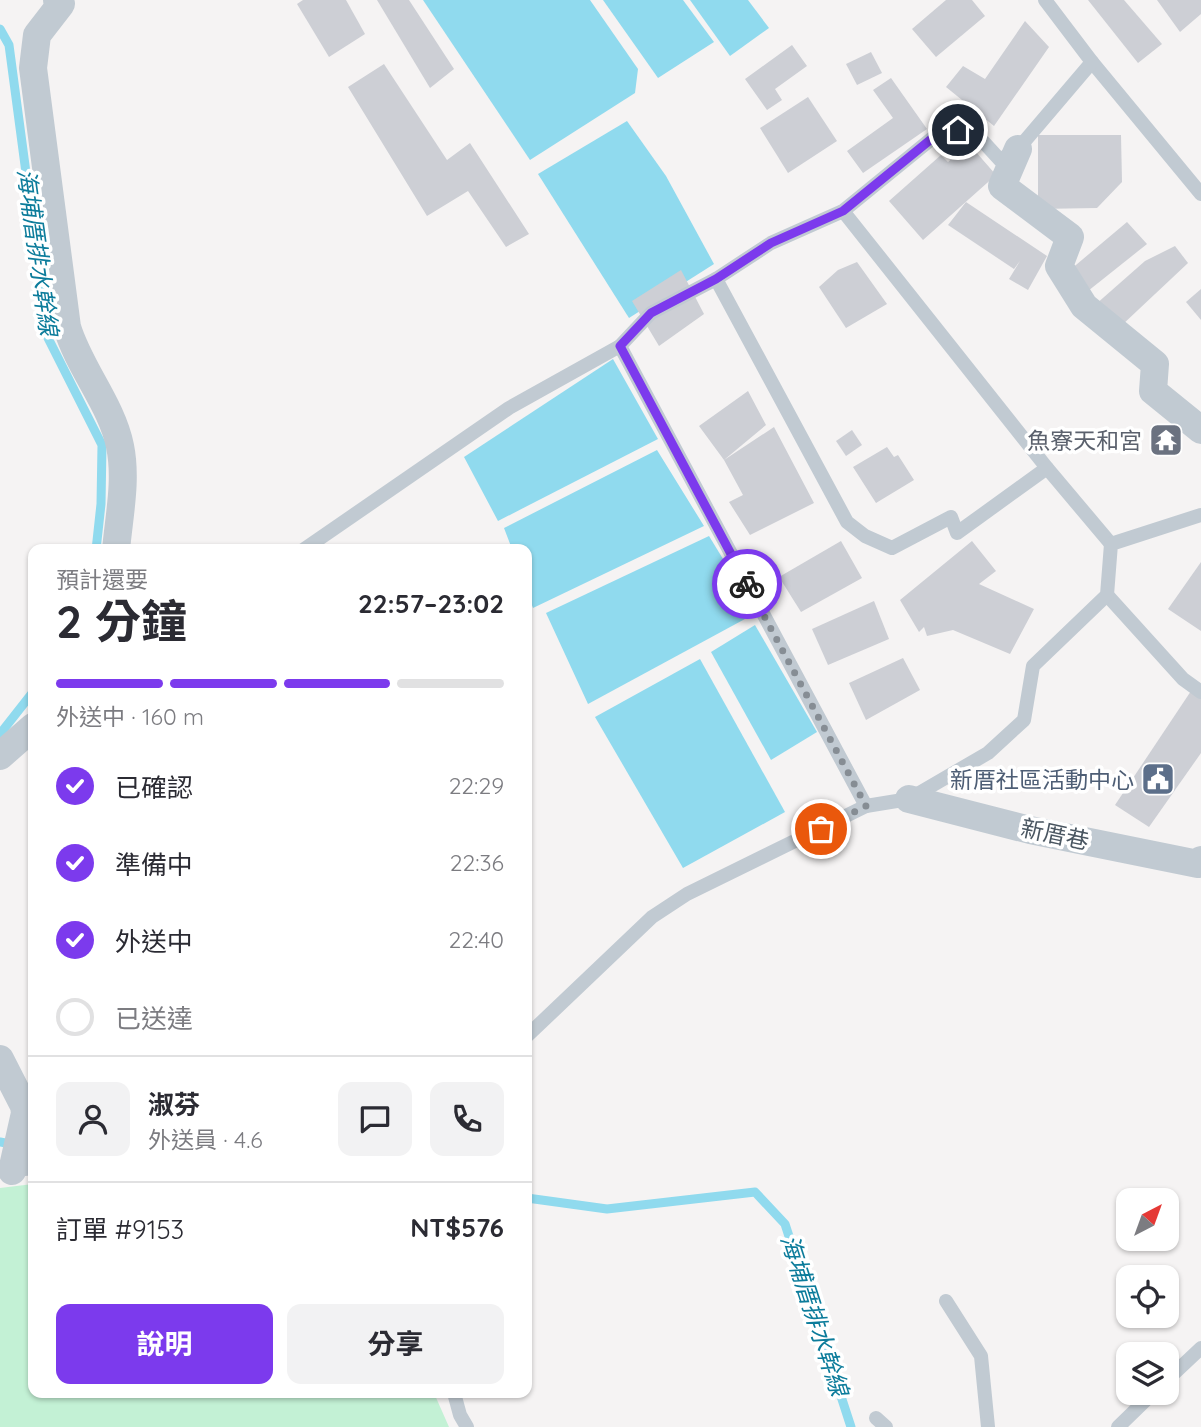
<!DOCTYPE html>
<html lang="zh-TW">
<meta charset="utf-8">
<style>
:root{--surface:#fff;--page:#f2f2f3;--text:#2b2b33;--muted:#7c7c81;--line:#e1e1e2;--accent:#7c3aed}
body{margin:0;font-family:Quicksand,"Noto Sans TC",sans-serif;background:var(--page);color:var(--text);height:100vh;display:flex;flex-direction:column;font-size:26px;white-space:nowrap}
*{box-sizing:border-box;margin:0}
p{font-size:23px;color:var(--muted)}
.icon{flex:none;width:38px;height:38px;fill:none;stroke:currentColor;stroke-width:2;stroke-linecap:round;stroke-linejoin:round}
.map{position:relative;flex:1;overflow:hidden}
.sheet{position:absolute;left:28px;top:544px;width:504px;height:854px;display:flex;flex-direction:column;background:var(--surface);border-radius:14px;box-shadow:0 2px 5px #0004}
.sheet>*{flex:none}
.needle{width:46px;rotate:41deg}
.tools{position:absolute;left:1116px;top:1188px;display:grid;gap:14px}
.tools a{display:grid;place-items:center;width:63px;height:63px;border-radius:14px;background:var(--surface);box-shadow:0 2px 5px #0004;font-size:35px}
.pin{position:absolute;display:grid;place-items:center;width:60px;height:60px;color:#fff;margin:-30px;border:4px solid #fff;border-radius:50%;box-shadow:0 2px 7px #0007}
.courier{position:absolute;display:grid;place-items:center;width:70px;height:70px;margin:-35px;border:5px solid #7c3aed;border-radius:50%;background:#fff;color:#222;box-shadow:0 2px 9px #0007}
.overview em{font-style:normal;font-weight:700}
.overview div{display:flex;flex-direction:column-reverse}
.overview{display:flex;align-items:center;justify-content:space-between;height:119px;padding:0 28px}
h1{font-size:46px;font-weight:700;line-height:52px}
.bar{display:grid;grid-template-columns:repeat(4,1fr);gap:10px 7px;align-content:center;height:84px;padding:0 28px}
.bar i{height:9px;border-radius:5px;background:var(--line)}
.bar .on{background:var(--accent)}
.bar p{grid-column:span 4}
.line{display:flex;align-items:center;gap:18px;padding:0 28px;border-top:2px solid var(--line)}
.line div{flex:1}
.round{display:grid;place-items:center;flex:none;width:74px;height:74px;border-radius:14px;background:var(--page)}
ol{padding:0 28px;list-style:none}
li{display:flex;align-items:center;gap:21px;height:77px}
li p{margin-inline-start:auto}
li .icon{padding:7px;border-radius:50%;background:var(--accent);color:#fff;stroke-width:4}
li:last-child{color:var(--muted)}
li i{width:38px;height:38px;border:4px solid var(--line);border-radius:50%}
.cta{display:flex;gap:14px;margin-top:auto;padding:14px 28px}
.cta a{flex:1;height:80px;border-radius:14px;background:var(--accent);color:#fff;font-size:28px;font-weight:700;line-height:80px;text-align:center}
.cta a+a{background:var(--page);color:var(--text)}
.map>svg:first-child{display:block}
</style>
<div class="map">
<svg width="1201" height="1427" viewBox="0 0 1201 1427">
<rect width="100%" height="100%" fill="#f5f3f3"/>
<polygon fill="#c3f1d5" points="33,1184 33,1393 434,1393 449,1427 0,1427 0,1188"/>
<g fill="#90daee">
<polygon points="423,0 590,0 638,69 635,93 530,160"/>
<polygon points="603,0 683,0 714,42 658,78"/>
<polygon points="690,0 748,0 769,28 730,56"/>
<polygon points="627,121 666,176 714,264 629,318 538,174"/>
<polygon points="613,359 658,439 498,521 464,457"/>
<polygon points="657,450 704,526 533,608 527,591 527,550 512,549 504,528"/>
<polygon points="709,536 756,613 588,704 546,613"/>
<polygon points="755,625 817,732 771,760 711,652"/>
<polygon points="700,659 785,812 683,868 595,717"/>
</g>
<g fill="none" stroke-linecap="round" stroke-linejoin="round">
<g stroke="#90daee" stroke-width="9">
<polyline points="0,29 9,45 48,338 102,445 101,504 96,550"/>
<polyline points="0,734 33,692"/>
<polyline points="0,1142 33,1148"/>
<polyline points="527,1198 607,1209 755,1192 785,1224 851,1427"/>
</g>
</g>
<g fill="#cdcfd5">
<polygon points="303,0 346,0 365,34 329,57 297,4"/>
<polygon points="377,0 409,0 454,69 430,88"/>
<polygon points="946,0 972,0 985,16 936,57 912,29"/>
<polygon points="1088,0 1124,0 1162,44 1138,63"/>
<polygon points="1157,0 1201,0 1201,14 1180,32"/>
<polygon points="1025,21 1049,47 994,126 946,87 963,66 985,79"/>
<polygon points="792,45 807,66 775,89 782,100 767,110 745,79"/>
<polygon points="871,52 882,73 857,85 846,64"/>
<polygon points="384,64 447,160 470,143 529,234 506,247 468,191 427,216 348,87"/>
<polygon points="891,78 927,129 863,173 847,151 893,118 873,90"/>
<polygon points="808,97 837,141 788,173 760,128"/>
<polygon points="1038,135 1121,135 1122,182 1097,208 1038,209"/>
<polygon points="969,144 996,175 923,240 889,201 941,155 948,162"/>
<polygon points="966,202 1047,256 1028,290 1009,279 1020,261 1014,269 948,225"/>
<polygon points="1127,222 1147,244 1088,291 1070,270"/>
<polygon points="1175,246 1188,263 1121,326 1095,305 1145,261"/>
<polygon points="857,262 887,304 846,328 819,287 838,270"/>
<polygon points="681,270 704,314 659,346 632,301"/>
<polygon points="1201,289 1201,320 1186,302"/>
<polygon points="748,391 766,425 724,460 774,427 814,503 750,535 729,502 743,495 724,460 699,426"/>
<polygon points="852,430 862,445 846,456 836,441"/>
<polygon points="887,447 894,457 898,455 914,480 876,503 853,467"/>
<polygon points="841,541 862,578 801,612 779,577"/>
<polygon points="972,541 996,571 979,584 1034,609 1010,654 953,630 927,636 924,627 919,632 900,600"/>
<polygon points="1201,562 1201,631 1168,609"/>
<polygon points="874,601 889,639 828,665 812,629"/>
<polygon points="903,658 920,690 866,720 849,683"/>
<polygon points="1193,688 1201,693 1201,753 1149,827 1115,805"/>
</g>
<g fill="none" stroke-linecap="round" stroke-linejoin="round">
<g stroke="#c1cad2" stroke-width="14">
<polyline points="1092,62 1201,194"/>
<polyline points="843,211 1047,468 1111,544"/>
<polyline points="716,279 847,522 865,536 892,548 951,517 957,533 1047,468"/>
<polyline points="303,550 509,408 620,346"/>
<polyline points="1107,595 1183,679 1201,692"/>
<polyline points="866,806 620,346 651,313 716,279 771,243 843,211 935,136 959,130 979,137 1000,160 1018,149 1092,62 1045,0"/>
<polyline points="527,1036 652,917 687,894 866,806 909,799 988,753 1024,720 1033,666 1107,595 1111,544 1201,515"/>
<polyline points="8,1171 33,1168"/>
<polyline points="946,1301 981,1356 988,1427"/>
<polyline points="1167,1380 1201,1348"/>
<polyline points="454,1393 460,1415 467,1427"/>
<polyline points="876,1418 886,1427"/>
<polyline points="1118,1427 1153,1393"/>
</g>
<g stroke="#c1cad2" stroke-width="28">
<path d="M57,0L61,4L37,35L33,68L67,327C79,368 112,405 120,446C127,480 119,516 116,550"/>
<polyline points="1018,149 1002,186 1070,237 1059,266 1084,306 1155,364 1153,391 1201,430"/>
<polyline points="0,756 33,727"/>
<polyline points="909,799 1030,830 1198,864 1201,860"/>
<polyline points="0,1059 24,1106 25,1113 12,1171"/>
</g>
</g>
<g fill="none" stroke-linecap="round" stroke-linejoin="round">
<polyline stroke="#868d94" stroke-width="7" stroke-dasharray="0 12.6" points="747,584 866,806 821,829"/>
<polyline stroke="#7c3aed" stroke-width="9" points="747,584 620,346 651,313 716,279 771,243 843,211 935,136 958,130"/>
</g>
<defs>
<symbol id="temple-square" viewBox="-11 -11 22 22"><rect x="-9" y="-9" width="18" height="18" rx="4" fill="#6b7280" stroke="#fff"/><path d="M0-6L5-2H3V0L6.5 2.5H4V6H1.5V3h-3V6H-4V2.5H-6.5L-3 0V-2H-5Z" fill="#fff"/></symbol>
<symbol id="civic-square" viewBox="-11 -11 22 22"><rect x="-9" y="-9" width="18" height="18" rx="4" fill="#5c6f8a" stroke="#fff"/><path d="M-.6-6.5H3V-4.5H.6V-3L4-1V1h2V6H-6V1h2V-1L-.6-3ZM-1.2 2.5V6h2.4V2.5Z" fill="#fff"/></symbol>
</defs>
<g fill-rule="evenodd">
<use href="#temple-square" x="1147" y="421" width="38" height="38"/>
<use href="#civic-square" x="1139" y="760" width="38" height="38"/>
</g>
<g text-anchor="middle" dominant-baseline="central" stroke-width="7" stroke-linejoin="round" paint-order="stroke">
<g font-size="23" fill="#5b616d" stroke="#fff" text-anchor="end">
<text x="1142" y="440">魚寮天和宮</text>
</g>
<g font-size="23" fill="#4e5e75" stroke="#fff" text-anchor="end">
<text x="1134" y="779">新厝社區活動中心</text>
</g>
<g font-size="23" fill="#4a5661" stroke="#fff">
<text transform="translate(1055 834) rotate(12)">新厝巷</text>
</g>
<g font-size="24" font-style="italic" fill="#0c7c9b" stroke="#fff">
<text transform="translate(38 252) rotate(82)">海埔厝排水幹線</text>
<text transform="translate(815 1315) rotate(72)">海埔厝排水幹線</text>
</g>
</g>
</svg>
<div class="tools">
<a><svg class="needle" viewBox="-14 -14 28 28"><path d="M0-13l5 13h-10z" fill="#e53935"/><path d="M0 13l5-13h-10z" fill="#7c7c81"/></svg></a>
<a><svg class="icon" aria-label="locate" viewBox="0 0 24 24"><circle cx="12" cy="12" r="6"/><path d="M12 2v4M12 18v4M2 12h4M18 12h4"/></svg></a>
<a><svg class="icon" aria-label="layers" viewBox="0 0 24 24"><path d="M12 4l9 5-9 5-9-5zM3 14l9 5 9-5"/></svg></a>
</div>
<div class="pin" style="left:821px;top:829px;background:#ea580c"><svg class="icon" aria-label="bag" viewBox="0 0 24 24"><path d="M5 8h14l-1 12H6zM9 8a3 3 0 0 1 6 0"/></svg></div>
<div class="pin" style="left:958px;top:130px;background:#1f2937"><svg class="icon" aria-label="home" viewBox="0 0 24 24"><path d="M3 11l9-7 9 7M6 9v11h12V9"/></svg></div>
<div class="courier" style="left:747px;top:584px"><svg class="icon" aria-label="bike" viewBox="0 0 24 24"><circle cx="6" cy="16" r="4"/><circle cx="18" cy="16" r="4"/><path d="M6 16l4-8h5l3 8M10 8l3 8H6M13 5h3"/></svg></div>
<section class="sheet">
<div class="overview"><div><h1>2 分鐘</h1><p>預計還要</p></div><em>22:57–23:02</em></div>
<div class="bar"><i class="on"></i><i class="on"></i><i class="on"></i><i></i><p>外送中 · 160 m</p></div>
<ol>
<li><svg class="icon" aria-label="check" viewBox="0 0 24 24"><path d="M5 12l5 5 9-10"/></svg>已確認<p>22:29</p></li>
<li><svg class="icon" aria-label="check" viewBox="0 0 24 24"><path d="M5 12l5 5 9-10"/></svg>準備中<p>22:36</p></li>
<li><svg class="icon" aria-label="check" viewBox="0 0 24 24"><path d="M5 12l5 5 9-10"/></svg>外送中<p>22:40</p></li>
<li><i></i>已送達</li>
</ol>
<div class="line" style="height:126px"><a class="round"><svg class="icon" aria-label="person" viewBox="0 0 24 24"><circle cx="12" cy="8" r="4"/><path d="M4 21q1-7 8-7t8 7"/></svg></a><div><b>淑芬</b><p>外送員 · 4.6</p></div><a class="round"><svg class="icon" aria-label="chat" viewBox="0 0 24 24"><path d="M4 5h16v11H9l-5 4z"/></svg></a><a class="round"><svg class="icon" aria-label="phone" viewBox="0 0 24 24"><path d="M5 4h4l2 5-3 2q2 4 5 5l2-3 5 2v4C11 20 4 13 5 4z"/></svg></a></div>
<div class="line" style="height:91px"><div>訂單 #9153</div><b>NT$576</b></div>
<div class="cta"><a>說明</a><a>分享</a></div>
</section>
</div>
